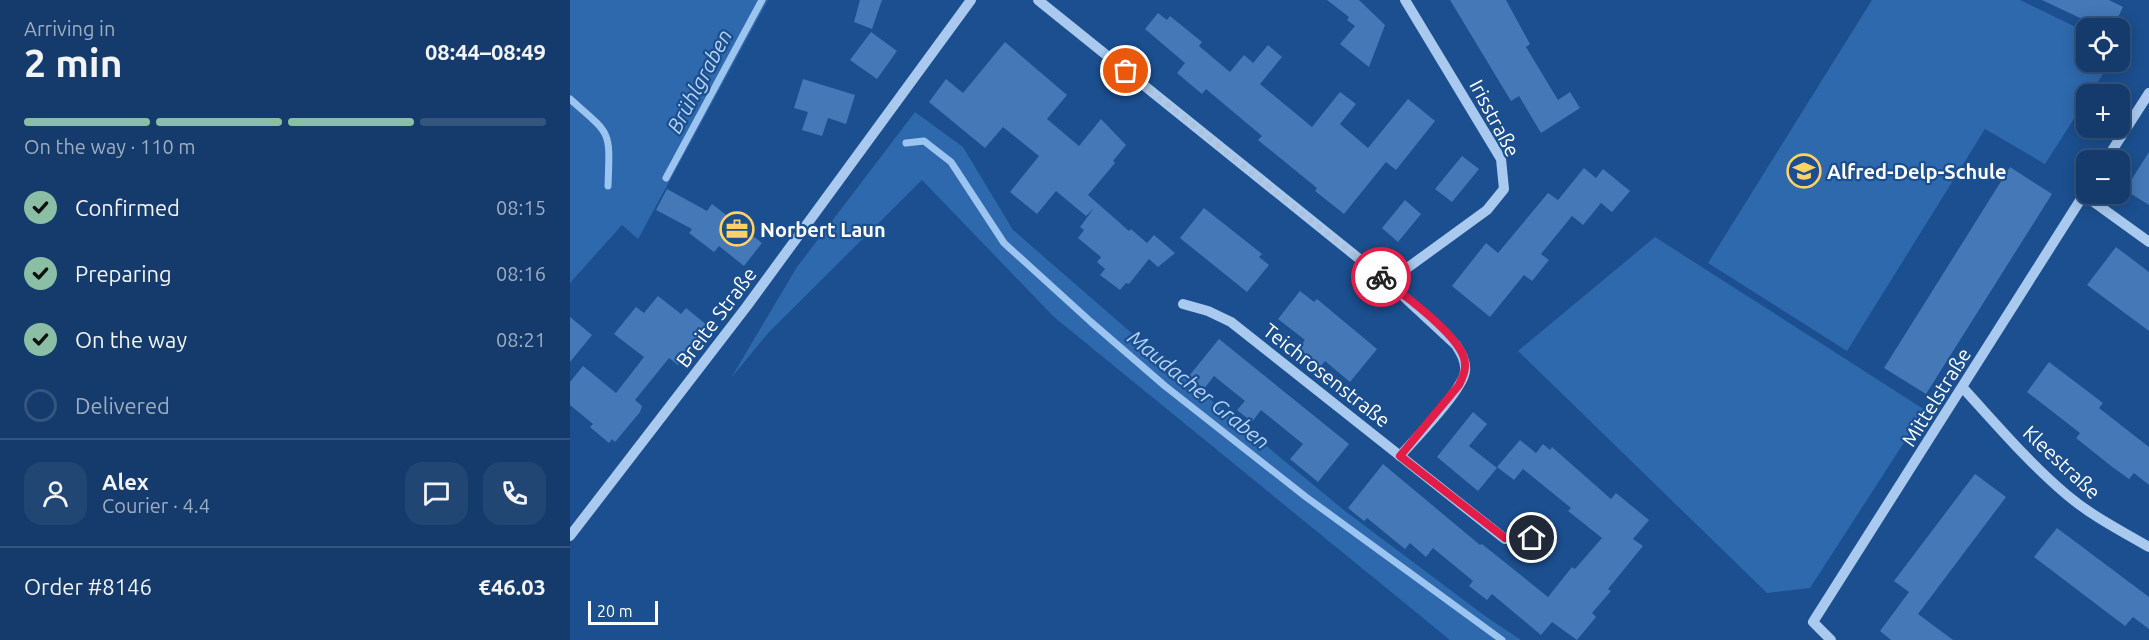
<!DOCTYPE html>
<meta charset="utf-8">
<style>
:root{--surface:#143b6b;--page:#214673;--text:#f1f3f6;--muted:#9dadc1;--line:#33557e;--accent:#8abfa5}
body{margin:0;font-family:Ubuntu,sans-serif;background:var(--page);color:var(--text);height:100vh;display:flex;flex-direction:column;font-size:22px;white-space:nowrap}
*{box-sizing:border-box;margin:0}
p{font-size:20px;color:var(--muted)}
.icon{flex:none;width:33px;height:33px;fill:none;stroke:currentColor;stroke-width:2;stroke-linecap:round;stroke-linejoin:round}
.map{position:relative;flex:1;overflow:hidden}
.panel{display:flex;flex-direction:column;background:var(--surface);width:570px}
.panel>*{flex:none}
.fabs{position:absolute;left:1506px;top:18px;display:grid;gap:12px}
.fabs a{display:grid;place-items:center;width:54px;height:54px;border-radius:12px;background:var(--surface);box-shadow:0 3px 15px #0003,0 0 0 2px var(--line);font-size:30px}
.scale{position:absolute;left:18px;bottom:15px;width:70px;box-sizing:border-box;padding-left:6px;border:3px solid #fff;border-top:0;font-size:16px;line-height:21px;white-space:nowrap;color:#fff;-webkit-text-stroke:4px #1b4f8f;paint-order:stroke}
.pin{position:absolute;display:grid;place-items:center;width:51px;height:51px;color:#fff;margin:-26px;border:3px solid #fff;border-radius:50%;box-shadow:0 2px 6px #0007}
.courier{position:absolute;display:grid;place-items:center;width:60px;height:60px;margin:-30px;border:4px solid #e11d48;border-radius:50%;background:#fff;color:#222;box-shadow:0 2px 8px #0007}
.overview em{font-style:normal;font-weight:700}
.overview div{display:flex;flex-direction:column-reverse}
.overview{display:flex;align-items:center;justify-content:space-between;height:102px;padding:0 24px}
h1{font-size:39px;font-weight:700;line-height:45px}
.bar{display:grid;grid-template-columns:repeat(4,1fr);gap:9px 6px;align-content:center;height:72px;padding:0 24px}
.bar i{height:8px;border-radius:4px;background:var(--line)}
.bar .on{background:var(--accent)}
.bar p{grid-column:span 4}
.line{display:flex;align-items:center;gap:15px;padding:0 24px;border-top:2px solid var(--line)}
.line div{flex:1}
.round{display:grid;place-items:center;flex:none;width:63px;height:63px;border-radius:18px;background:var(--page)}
ol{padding:0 24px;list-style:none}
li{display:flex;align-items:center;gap:18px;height:66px}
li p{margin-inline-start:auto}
li .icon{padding:6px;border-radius:50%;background:var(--accent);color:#111;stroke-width:4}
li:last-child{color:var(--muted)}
li i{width:33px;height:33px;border:3px solid var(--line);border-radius:50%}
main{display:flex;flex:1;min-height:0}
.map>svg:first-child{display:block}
</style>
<main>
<section class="panel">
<div class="overview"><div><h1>2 min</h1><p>Arriving in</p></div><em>08:44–08:49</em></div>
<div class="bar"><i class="on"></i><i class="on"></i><i class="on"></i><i></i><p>On the way · 110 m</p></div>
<ol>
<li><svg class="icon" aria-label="check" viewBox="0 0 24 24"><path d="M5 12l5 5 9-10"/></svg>Confirmed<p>08:15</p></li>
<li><svg class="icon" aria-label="check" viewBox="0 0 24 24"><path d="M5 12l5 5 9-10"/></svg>Preparing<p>08:16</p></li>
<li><svg class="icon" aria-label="check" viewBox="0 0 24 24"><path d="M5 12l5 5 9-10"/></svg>On the way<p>08:21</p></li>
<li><i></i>Delivered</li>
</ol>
<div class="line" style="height:108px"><a class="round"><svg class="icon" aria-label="person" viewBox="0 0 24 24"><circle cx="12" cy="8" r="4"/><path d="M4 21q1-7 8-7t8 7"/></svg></a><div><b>Alex</b><p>Courier · 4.4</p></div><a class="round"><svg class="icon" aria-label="chat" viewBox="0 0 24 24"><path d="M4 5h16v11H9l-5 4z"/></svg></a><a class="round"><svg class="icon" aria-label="phone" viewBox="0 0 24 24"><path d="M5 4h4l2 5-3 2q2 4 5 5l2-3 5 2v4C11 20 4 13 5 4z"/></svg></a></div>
<div class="line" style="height:78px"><div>Order #8146</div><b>€46.03</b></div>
</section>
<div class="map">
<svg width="1579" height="640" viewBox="0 0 1579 640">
<rect width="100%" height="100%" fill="#1b4f8f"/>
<g fill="#2e69ad">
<polygon points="0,0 198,0 68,239 52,225 0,283"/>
<polygon points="1302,0 1450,0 1516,32 1516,62 1541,62 1520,94 1516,94 1516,100 1475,164 1415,129 1277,351 1138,263"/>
<polygon points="345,112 393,147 443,230 595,362 775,511 915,616 951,640 880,640 484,317 352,180 199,332 161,378 227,267"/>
<polygon points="1085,237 1355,410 1240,588 1197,593 948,351"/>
</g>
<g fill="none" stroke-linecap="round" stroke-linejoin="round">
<g stroke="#9cc4f0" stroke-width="7">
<path d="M0,99C42,136 40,129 38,186"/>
<polyline points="336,143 354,141 381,162 434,243 521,322 595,386 736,497 932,640"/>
<polyline points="96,178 192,0"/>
</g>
</g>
<g fill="#4478b7">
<polygon points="290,0 312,0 302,29 284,22"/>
<polygon points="757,0 789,0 815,25 799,67 770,44 785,26 777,20 779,17"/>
<polygon points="880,0 936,0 960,44 956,47 988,100 1000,92 1010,108 971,133 949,96 941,101"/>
<polygon points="1472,0 1539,0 1553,7 1543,28 1531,28"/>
<polygon points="588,13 597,20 600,16 632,42 629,46 660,72 674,55 683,63 698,45 712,57 690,84 742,127 770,92 786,104 770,124 798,148 838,99 865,121 826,170 816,162 774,214 745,191 747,188 688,140 692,136 636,89 632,94 607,73 615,63 575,29"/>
<polygon points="301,32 327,51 307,79 280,60"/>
<polygon points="435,42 497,95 477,119 509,146 531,119 556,145 543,161 545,163 518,195 559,231 561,229 577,243 584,235 605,253 588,267 579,259 559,284 556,283 550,290 530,275 535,269 527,262 531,257 508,238 514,230 510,227 524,208 516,216 486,191 467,214 440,192 469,156 433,127 415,148 359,102 376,79 393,93"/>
<polygon points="233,79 285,95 276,124 258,118 252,136 232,130 238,112 224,108"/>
<polygon points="1579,152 1579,205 1555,190"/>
<polygon points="892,156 909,169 882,202 865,189"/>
<polygon points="1440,167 1482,194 1356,394 1314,368"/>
<polygon points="1014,168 1026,178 1033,169 1060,191 1042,212 1031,203 1013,225 1002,216 971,254 979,260 962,281 954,275 920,317 882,286 916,243 928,253 978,193 988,200"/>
<polygon points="97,189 137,211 142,204 192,243 174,266 149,246 144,252 119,233 122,229 86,210"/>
<polygon points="835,200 851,214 828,242 812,228"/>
<polygon points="634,208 692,254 689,257 699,265 677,292 610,238"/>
<polygon points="1546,247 1579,272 1579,331 1517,285"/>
<polygon points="730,291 744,302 747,299 807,349 780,382 755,361 748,369 726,351 735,340 708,319"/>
<polygon points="88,296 111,314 116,308 138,326 108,365 99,358 65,400 72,406 70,412 45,442 42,439 39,443 20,427 23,424 0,405 0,382 13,366 46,393 74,357 44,334 66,307 74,313"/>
<polygon points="0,317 22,335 0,362"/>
<polygon points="649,339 779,444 748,482 720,459 733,444 691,410 682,422 667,410 675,401 644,376 634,389 619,376"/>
<polygon points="1479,362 1533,403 1529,408 1579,447 1579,485 1564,473 1559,479 1541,466 1506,438 1510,433 1457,392"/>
<polygon points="903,412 917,424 899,446 927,468 908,491 867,457"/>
<polygon points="950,440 966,453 973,444 980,450 982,447 1041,499 1046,493 1079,520 1063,539 1073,546 1038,589 1041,591 1022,613 1026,617 1007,640 982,622 971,635 922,594 917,600 899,586 903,581 863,548 856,557 840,543 835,549 797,518 794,521 778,508 813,464 910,545 912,544 978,597 1002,567 1005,569 1032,538 998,511 1001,508 953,469 944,480 927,467"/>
<polygon points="1405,474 1436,497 1348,614 1383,640 1321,640 1310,631 1339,592 1324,581"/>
<polygon points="1487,528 1579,597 1579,629 1563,617 1555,626 1464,557"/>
</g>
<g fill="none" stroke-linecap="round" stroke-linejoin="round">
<g stroke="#a9c9ee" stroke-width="10">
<path d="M468,0L818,282L886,345C891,353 896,361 895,371C894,389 844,440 830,456"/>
<polyline points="1536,160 1579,93"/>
<polyline points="1514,195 1579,242"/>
<polyline points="818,282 917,210 934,189 931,159 835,0"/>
<polyline points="613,304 638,311 661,322 935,539 962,538"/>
<path d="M1393,388C1427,425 1459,463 1497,495C1522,516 1551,531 1579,547"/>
<polyline points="0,536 177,306 401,0"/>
<polyline points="1261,640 1243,622 1516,191"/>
</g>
</g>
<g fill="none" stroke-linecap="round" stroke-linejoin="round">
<polyline stroke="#afc1d8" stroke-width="6" stroke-dasharray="0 10.8" points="556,71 811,277"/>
<path stroke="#e11d48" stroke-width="8" d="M811,277C832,294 887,333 894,358C897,369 893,376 889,385L830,456L935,538H962"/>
</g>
<defs>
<symbol id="school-ring" viewBox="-11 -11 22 22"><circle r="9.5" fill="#1b4f8f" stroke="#ffd166" stroke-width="1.5"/><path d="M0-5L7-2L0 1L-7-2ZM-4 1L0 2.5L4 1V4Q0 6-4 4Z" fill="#ffd166"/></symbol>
<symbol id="office-ring" viewBox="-11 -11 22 22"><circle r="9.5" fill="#1b4f8f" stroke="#ffd166" stroke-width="1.5"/><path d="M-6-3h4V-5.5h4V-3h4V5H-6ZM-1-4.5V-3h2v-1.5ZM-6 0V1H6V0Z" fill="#ffd166"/></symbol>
</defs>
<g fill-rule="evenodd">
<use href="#school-ring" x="1215" y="152" width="38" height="38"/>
<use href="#office-ring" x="148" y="210" width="38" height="38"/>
</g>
<g text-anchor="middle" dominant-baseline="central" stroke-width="4.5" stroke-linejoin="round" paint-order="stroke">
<g font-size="20" fill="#fff" stroke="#1b4f8f">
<text transform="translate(925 118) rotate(62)">Irisstraße</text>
<text transform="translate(146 317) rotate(-53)">Breite Straße</text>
<text transform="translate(757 375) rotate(38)">Teichrosenstraße</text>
<text transform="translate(1366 397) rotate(-58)">Mittelstraße</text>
<text transform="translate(1492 462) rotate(43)">Kleestraße</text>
</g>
<g font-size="20" font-weight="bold" fill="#fff" stroke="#1b4f8f" text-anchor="start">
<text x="1257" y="171">Alfred-Delp-Schule</text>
<text x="190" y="229">Norbert Laun</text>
</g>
<g font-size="21" font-style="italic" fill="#b5d3f5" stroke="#1b4f8f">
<text transform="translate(129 81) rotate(-62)">Brühlgraben</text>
<text transform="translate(629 389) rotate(39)">Maudacher Graben</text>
</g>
</g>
</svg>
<div class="fabs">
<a><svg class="icon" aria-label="locate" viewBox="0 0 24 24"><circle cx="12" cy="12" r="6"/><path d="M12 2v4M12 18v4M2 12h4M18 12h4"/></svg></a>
<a>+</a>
<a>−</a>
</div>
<div class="scale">20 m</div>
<div class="pin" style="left:556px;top:71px;background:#ea580c"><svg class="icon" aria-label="bag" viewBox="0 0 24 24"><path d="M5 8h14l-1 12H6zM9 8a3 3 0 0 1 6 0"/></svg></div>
<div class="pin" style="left:962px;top:538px;background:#1f2937"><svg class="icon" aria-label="home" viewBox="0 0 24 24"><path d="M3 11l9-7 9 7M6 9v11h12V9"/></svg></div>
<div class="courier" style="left:811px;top:277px"><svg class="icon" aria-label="bike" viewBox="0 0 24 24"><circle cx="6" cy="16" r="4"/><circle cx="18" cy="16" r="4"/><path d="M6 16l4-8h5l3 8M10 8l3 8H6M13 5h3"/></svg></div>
</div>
</main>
